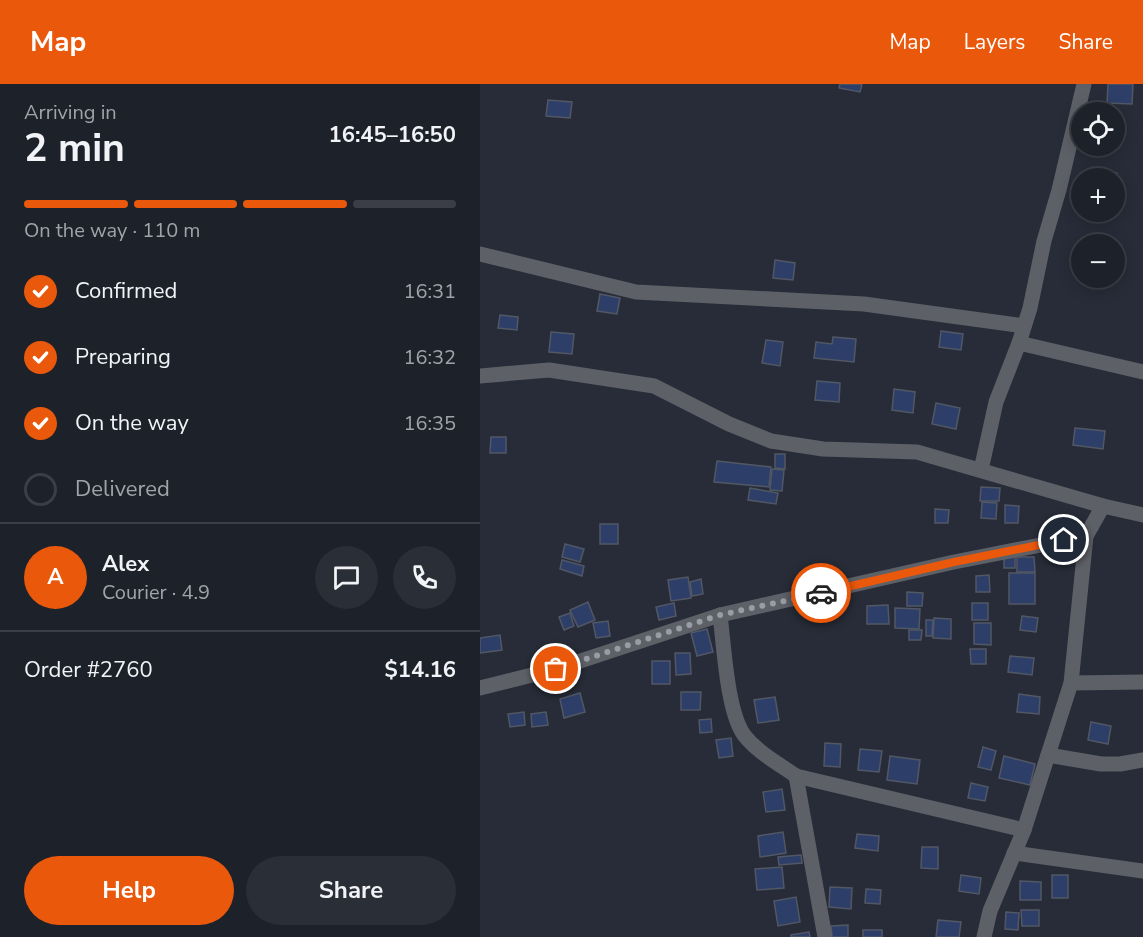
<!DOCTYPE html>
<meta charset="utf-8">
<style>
:root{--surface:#1d212a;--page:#2a2e36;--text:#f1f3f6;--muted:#a0a3a8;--line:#3b3e47;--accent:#ea580c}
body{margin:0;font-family:"Nunito Sans",sans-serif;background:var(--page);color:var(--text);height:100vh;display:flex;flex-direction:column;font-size:22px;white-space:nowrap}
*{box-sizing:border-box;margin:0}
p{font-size:20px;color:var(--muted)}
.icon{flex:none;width:33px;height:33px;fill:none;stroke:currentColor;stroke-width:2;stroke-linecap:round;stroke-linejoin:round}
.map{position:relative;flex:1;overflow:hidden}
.details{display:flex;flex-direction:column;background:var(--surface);width:480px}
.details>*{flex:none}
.controls{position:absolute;left:591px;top:18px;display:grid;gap:12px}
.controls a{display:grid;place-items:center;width:54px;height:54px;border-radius:50%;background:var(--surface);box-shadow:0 3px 15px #0003,0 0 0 2px var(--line);font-size:30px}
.pin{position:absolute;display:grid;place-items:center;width:51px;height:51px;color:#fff;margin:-26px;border:3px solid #fff;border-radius:50%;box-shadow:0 2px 6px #0007}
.courier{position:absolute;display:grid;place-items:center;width:60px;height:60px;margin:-30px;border:4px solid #ea580c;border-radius:50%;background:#fff;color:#222;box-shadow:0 2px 8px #0007}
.summary em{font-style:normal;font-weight:700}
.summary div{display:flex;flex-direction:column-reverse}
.summary{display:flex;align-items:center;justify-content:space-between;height:102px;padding:0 24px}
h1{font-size:39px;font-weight:700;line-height:45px}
.bar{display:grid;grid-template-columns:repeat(4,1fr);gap:9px 6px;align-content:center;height:72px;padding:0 24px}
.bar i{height:8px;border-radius:4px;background:var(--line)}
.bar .current{background:var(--accent)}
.bar p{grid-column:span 4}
.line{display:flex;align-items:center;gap:15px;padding:0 24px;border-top:2px solid var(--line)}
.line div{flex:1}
.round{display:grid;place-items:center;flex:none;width:63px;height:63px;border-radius:32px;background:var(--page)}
ol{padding:0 24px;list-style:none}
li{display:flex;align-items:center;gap:18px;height:66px}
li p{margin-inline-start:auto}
li .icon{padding:6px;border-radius:50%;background:var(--accent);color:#fff;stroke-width:4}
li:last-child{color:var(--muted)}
li i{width:33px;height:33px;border:3px solid var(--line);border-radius:50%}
.button{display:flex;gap:12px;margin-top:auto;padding:12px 24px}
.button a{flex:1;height:69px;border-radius:36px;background:var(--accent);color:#fff;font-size:24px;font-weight:700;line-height:69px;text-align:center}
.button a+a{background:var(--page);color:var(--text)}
header{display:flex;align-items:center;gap:36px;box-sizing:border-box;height:84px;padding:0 30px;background:var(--accent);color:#fff}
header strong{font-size:28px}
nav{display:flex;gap:33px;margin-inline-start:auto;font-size:21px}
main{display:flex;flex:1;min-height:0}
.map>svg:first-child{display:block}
</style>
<header>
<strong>Map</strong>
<nav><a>Map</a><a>Layers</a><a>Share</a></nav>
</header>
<main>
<section class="details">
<div class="summary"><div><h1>2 min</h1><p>Arriving in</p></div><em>16:45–16:50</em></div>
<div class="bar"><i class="current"></i><i class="current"></i><i class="current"></i><i></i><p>On the way · 110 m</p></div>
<ol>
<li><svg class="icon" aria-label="check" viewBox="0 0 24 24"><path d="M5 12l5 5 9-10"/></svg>Confirmed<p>16:31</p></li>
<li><svg class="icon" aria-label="check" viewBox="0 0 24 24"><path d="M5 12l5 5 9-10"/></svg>Preparing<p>16:32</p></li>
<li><svg class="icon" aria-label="check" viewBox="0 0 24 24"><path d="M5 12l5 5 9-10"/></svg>On the way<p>16:35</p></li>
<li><i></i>Delivered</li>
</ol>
<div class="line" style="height:108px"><b class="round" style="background:var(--accent);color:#fff">A</b><div><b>Alex</b><p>Courier · 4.9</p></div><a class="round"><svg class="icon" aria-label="chat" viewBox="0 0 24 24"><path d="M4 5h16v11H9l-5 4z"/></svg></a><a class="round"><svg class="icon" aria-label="phone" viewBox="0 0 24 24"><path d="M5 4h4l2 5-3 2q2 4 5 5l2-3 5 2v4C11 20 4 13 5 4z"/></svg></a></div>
<div class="line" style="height:78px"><div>Order #2760</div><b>$14.16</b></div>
<div class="button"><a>Help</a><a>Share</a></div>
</section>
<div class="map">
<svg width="663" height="853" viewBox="0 0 663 853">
<rect width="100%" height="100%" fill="#272c38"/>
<g fill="#2d3f68" stroke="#515764" stroke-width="1.5">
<polygon points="360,0 382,0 380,8 359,4"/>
<polygon points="628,0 653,0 652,20 627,19"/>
<polygon points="68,16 92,18 90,34 66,32"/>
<polygon points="619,86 637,89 634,102 634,94 618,94"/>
<polygon points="295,176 315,179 313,196 293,194"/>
<polygon points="120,210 140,214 137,230 117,227"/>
<polygon points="20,231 38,233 37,246 18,244"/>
<polygon points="461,247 483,250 481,266 459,263"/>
<polygon points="71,248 94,250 92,270 69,268"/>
<polygon points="353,253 376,255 374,278 334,274 336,258 352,260"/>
<polygon points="286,256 303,258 300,282 282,279"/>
<polygon points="337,297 360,299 359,318 335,316"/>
<polygon points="414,305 435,308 433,329 412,326"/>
<polygon points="456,319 480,324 476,345 452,340"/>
<polygon points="595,344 625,347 623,365 593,361"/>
<polygon points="11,353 26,353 26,369 10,369"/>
<polygon points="295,370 305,370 305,385 295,384"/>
<polygon points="237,377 291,383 289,403 234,398"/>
<polygon points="292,385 304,386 302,407 290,406"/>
<polygon points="501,403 520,404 519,417 500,417"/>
<polygon points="270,404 298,409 296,420 268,416"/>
<polygon points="502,418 517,419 516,435 501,434"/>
<polygon points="525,421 539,422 538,439 525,439"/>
<polygon points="455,425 469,426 468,439 455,439"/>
<rect x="120" y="440" width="18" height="20"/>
<polygon points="85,460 104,465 100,478 82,473"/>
<rect x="524" y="473" width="11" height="11"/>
<polygon points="537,473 554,473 555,488 537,488"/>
<polygon points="82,476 104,482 102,492 80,485"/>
<rect x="529" y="489" width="26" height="31"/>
<polygon points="509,491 510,508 496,508 496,492"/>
<polygon points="208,493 211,514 191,517 188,496"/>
<polygon points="221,495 223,510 212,512 210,498"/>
<polygon points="427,508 443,509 442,522 427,522"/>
<polygon points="108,518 115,536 98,543 90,526"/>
<polygon points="194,519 196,532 179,536 176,523"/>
<rect x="492" y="519" width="16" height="17"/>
<polygon points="408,521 409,540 387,540 387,522"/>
<polygon points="415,524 440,525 439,545 415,544"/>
<polygon points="90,529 94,542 84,546 79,533"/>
<polygon points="542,532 558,534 556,548 540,546"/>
<polygon points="454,534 471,535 471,555 453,554"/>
<polygon points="446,536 453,536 452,552 446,552"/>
<polygon points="128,537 130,552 116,554 113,539"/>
<polygon points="494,539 511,539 511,561 494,560"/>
<polygon points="227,545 233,568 217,572 211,549"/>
<polygon points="429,546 442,546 441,556 429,556"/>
<polygon points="20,551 22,566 0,569 0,554"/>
<polygon points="490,565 506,565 506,580 491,580"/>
<polygon points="195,569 210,569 211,590 196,591"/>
<polygon points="530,572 554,574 552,591 528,588"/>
<rect x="172" y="577" width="18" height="23"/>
<polygon points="201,608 221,608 220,626 201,626"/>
<polygon points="100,609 105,628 84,634 80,615"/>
<polygon points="539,610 560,613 559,630 537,628"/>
<polygon points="295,613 299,636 278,639 274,616"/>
<polygon points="44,628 45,641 30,643 28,630"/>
<polygon points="66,628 68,641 52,643 51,630"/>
<polygon points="231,635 232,648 220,649 219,636"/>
<polygon points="611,638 631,642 628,660 608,656"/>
<polygon points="251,654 253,672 239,674 236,656"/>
<polygon points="345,659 361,660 360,683 344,682"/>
<polygon points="503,663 516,667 511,686 498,683"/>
<polygon points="380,665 402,667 399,688 378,686"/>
<polygon points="410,672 440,676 437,700 407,696"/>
<polygon points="524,672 555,680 550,701 519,694"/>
<polygon points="491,699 508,703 505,717 488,714"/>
<polygon points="302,705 305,726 286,728 283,708"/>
<polygon points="303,748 306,769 280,773 278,752"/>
<polygon points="377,750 399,752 398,767 375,764"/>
<polygon points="442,763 458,763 458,785 441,784"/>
<polygon points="321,771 322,779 299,781 298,773"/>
<polygon points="302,783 304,804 277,806 275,785"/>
<polygon points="481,791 501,794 499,810 479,807"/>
<rect x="572" y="791" width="16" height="23"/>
<polygon points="540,797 561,798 561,816 540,816"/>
<polygon points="350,803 372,804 371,825 349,823"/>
<polygon points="386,805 401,806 400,820 385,819"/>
<polygon points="316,813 320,838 298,842 294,817"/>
<polygon points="541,826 559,826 559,842 542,842"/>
<polygon points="526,828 539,829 538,846 525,845"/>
<polygon points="458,836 481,838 479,853 456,853"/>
<polygon points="368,841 368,853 352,853 351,842"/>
<rect x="383" y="846" width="19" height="7"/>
<polygon points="329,848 330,853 311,853 311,851"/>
</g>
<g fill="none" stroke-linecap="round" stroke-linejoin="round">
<g stroke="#5d6066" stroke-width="15">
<polyline points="0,170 156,208 384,220 544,242"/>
<polyline points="539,259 663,288"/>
<polyline points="0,292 69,286 174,302 249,340 291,357 343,365 437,368 623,422 606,452 591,599 544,746 510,827 504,853"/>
<polyline points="501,386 516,318 539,259 550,224 564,157 579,106 604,0"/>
<polyline points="623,422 663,431"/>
<path d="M240,531C244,562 247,627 264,651C277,668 299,680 316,692L544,746"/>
<polyline points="591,599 663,598"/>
<polyline points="0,604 76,585 240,531 474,478 606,452"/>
<polyline points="568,671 621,680 640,680 663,676"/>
<polyline points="316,692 345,853"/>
<polyline points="534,769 663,787"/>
</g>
</g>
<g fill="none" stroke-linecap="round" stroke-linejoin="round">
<polyline stroke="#979ca5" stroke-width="6" stroke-dasharray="0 10.8" points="76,585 240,531 341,509"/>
<polyline stroke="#ea580c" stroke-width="8" points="341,509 474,478 584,456"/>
</g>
</svg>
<div class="controls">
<a><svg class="icon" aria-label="locate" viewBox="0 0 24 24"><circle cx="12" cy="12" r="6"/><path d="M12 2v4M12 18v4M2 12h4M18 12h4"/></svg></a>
<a>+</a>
<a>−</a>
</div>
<div class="pin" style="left:76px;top:585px;background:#ea580c"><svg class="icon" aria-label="bag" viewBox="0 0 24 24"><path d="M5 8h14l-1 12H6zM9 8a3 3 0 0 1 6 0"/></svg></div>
<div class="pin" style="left:584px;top:456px;background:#1f2937"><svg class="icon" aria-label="home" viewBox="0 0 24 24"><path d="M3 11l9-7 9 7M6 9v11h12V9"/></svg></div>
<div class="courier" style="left:341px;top:509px"><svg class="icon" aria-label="car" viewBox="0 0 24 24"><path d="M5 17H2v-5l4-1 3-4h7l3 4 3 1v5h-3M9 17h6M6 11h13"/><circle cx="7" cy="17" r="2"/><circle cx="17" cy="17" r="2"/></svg></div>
</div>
</main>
